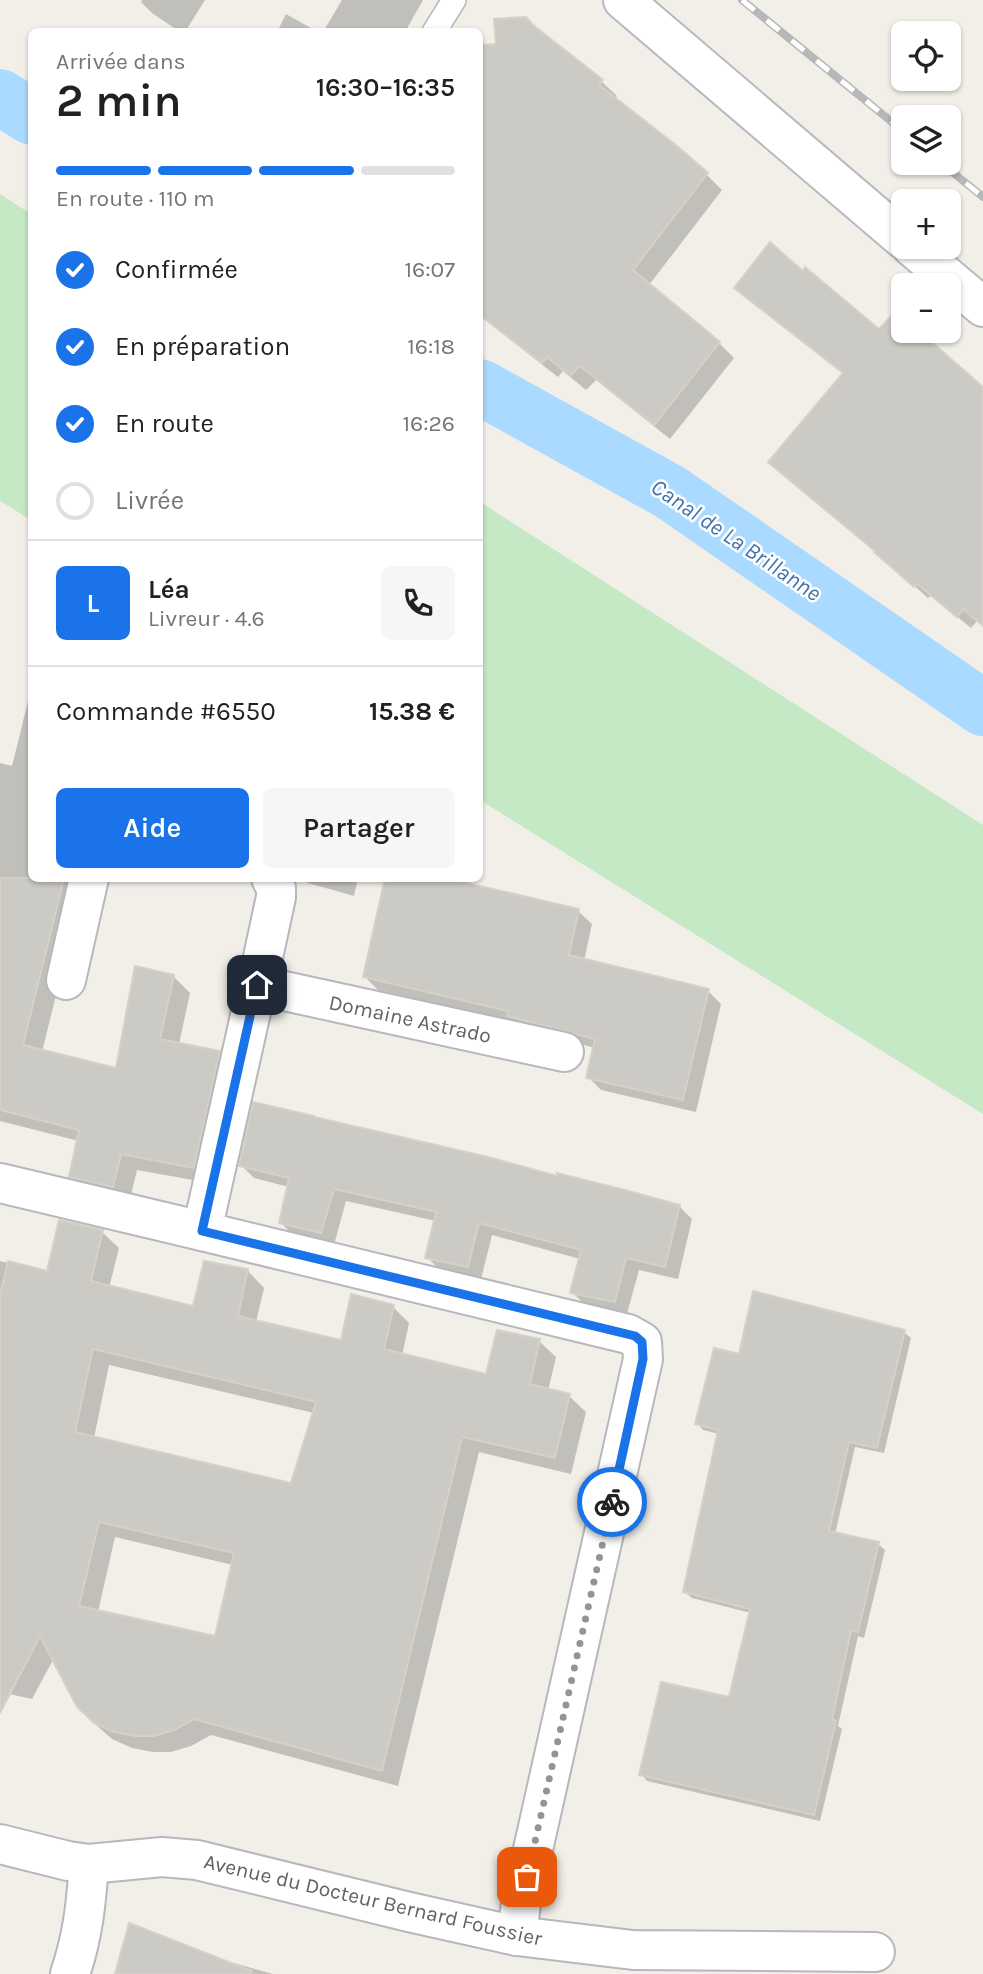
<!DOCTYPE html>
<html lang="fr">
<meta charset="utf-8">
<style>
:root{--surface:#fff;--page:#f6f6f6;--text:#202124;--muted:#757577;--line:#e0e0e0;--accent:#1a73e8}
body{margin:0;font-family:Karla,sans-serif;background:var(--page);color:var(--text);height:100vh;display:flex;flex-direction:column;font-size:26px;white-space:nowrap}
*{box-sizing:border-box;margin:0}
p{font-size:23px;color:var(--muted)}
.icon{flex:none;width:38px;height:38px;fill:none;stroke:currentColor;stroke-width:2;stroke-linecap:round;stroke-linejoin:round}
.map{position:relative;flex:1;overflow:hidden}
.side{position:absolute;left:28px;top:28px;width:455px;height:854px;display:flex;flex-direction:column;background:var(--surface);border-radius:10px;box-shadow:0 2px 5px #0004}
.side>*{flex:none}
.controls{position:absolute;left:891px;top:21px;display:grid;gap:14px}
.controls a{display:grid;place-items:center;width:70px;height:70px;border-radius:10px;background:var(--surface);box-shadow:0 2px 5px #0004;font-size:35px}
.pin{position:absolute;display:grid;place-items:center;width:60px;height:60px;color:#fff;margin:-30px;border-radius:14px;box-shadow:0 4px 10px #0006}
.courier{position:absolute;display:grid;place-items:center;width:70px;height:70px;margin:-35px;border:5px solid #1a73e8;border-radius:50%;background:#fff;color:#222;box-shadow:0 2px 9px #0007}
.summary em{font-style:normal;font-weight:600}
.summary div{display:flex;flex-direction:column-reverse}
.summary{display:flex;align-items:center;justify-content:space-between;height:119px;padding:0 28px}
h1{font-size:46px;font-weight:600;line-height:52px}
.bar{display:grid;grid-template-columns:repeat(4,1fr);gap:10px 7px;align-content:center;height:84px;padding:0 28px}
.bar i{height:9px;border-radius:5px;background:var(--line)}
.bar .on{background:var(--accent)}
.bar p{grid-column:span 4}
.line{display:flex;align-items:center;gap:18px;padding:0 28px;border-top:2px solid var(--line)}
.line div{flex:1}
.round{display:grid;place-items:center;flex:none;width:74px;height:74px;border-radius:10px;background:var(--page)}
ol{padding:0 28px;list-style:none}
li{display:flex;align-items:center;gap:21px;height:77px}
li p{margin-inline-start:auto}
li .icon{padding:7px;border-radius:50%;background:var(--accent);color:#fff;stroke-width:4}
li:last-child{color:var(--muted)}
li i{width:38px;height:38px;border:4px solid var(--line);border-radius:50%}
.action{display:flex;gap:14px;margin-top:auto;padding:14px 28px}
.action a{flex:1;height:80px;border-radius:10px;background:var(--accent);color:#fff;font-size:28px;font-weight:600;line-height:80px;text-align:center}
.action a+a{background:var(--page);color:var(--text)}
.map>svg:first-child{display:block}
</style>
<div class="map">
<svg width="983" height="1974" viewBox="0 0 983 1974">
<rect width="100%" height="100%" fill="#f1efe8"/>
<g fill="#c5e8c5">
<polygon points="0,194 31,214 31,520 0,501"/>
<polygon points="480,502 983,825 983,1114 480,800"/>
</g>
<g fill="#0003" fill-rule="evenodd">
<polygon points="142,0 205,0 185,32 180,32 152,13 141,2"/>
<polygon points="342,0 423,0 405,32 323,32"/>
<polygon points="286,14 318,32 277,32"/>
<polygon points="498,45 601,81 617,96 614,99 707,175 722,190 649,285 719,343 734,358 670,439 596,380 586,390 563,371 558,377 480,316 480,222 499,238 480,90 480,46"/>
<polygon points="737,288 879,332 903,319 903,331 916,331 983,388 983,626 977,621 971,628 931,595 928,598 876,552 783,475 844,374 750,301"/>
<polygon points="32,685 32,878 85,878 42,1052 118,1070 173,976 190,993 179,1044 219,1052 236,1069 210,1183 137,1170 129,1203 88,1193 71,1176 79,1141 0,1121 0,763 12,766"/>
<polygon points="304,878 358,878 354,896 308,883"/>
<polygon points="578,911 592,924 584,961 708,991 721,1004 696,1112 601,1090 588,1077 595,1048 522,1028 515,1022 378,990 365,977"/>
<polygon points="241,1165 558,1178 679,1206 692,1219 678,1279 639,1270 627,1314 585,1305 572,1292 580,1259 492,1235 481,1279 440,1270 427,1257 436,1221 346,1201 334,1245 294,1236 281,1223 289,1187 254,1178"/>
<path d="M102,1232L119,1248L109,1288L194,1308L248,1271L264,1288L256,1322L342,1342L393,1307L409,1323L402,1356L488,1376L539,1341L556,1357L548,1391L569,1396L586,1412L571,1474L479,1452L398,1786L211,1735L191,1746L171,1752H153L132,1748L112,1739L95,1724L54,1658L32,1699L0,1692V1261L48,1273ZM109,1365L314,1413L292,1485L94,1438ZM115,1537L233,1565L216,1638L98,1612Z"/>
<polygon points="904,1332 911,1338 884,1453 855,1447 835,1534 878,1544 885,1550 864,1638 858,1636 838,1726 842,1729 820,1821 647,1781 641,1774 731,1699 751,1613 692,1598 685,1592 719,1434 703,1430 697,1423 740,1356"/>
<polygon points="205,1955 273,1974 117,1974"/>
</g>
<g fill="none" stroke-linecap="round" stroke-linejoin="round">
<g stroke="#aadaff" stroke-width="56">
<polyline points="0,97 32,117"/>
<polyline points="480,387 670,492 983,708"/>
</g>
</g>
<g fill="#cccac5" stroke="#d6d1c6" stroke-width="2" fill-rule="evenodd">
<polygon points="526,17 533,25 603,80 599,85 677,146 708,173 633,270 720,342 654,425 580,366 570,376 547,357 542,363 480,315 480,45 496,44 494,19"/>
<polygon points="770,242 803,271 805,267 879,329 896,311 903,317 903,331 919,331 983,387 983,626 963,609 957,617 917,584 914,587 874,552 875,551 768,462 843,373 734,288"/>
<polygon points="0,878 64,878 23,1045 116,1068 135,966 174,975 160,1039 220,1051 194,1168 121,1154 113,1187 69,1177 79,1130 0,1110"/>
<polygon points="385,878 445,878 579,909 569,955 709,989 683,1100 586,1078 595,1039 507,1016 508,1011 363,977"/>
<polygon points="253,1102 314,1116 314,1117 488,1157 557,1176 557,1173 621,1189 680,1205 665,1267 626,1258 615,1302 570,1293 581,1250 479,1223 468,1267 425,1258 436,1212 334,1189 321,1233 279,1223 289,1178 239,1166"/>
<path d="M59,1220L103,1230L91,1281L193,1306L204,1261L248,1269L238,1316L341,1340L351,1294L394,1305L384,1349L486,1374L497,1330L540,1339L530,1384L570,1394L555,1458L462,1437L382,1771L194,1719L174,1730L154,1736H136L114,1732L94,1723L77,1707L40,1636L0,1713V1296L8,1261L47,1271ZM93,1349L316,1402L291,1483L75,1432ZM99,1522L234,1553L215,1636L79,1606Z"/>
<polygon points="753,1291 905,1330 877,1448 849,1442 829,1531 879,1542 858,1632 851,1631 832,1719 836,1721 814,1815 639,1775 661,1682 729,1697 750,1609 683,1592 718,1430 695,1424 714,1348 739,1354"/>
<polygon points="129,1923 252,1971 251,1974 115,1974"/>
</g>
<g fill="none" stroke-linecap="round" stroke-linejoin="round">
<defs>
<polyline id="lane" points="434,32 454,0"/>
<g id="street">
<polyline points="66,980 89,878"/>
<polyline points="257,985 276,897 276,888 271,878"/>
<polyline points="0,1183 202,1231"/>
<polyline points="0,1844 68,1861 89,1864 162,1857 197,1860 409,1912 517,1936 633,1950 875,1952"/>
<polyline points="517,1936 521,1903 643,1359 642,1342 628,1334 202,1231 257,985 564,1052"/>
<path d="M70,1974C83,1936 86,1904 89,1864"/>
</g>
<g id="secondary">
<polyline points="623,0 903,239"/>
<polyline points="912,247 983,307"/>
</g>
</defs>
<use href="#lane" stroke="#b5b8bc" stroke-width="26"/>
<use href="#street" stroke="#b5b8bc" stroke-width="42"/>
<use href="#secondary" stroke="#b6babf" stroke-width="42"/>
<use href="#lane" stroke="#fff" stroke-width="23"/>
<use href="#street" stroke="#fff" stroke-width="38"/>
<use href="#secondary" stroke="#fff" stroke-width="38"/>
<defs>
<g id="rail">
<polyline points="742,0 903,131"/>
<polyline points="941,163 983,197"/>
</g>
</defs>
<use href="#rail" stroke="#b6b7b8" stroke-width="8"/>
<use href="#rail" stroke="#fff" stroke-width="5" stroke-dasharray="16" stroke-linecap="butt"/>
</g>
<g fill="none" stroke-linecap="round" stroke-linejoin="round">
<polyline stroke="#929495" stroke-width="7" stroke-dasharray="0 12.6" points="527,1877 612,1502"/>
<polyline stroke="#1a73e8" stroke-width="9" points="257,985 202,1231 635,1336 642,1342 643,1359 612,1502"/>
</g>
<g text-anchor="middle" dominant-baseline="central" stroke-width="5" stroke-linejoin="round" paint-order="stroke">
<g font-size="21" fill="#5f6368" stroke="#fff">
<text transform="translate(410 1019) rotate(12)">Domaine Astrado</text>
<text transform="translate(373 1900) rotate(13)">Avenue du Docteur Bernard Foussier</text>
</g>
<g font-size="23" font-style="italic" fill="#4174aa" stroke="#fff">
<text transform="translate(736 540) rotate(34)">Canal de La Brillanne</text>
</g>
</g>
</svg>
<div class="controls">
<a><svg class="icon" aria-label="locate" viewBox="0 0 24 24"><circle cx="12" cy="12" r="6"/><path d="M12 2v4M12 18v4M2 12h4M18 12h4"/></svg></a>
<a><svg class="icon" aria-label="layers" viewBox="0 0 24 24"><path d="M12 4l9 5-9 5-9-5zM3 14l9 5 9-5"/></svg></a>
<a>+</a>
<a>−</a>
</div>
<div class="pin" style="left:527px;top:1877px;background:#ea580c"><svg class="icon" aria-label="bag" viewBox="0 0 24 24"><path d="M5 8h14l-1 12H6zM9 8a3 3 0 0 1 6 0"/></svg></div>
<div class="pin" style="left:257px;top:985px;background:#1f2937"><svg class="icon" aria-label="home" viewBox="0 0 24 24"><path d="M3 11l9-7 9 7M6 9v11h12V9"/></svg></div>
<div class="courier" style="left:612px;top:1502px"><svg class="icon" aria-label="bike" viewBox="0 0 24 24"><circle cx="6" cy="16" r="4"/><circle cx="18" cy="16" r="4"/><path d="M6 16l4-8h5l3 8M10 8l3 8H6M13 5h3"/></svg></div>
<section class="side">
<div class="summary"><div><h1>2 min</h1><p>Arrivée dans</p></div><em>16:30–16:35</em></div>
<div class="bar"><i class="on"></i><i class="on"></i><i class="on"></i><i></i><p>En route · 110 m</p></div>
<ol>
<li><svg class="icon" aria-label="check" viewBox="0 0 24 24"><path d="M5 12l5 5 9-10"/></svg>Confirmée<p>16:07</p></li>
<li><svg class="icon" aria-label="check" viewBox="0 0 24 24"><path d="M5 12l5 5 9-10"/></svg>En préparation<p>16:18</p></li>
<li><svg class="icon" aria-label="check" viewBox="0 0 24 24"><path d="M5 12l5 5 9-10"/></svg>En route<p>16:26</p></li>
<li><i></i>Livrée</li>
</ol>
<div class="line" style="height:126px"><b class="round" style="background:var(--accent);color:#fff">L</b><div><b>Léa</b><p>Livreur · 4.6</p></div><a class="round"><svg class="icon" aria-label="phone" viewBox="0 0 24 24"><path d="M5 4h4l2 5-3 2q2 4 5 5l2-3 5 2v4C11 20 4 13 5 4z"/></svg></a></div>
<div class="line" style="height:91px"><div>Commande #6550</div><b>15.38 €</b></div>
<div class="action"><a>Aide</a><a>Partager</a></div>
</section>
</div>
